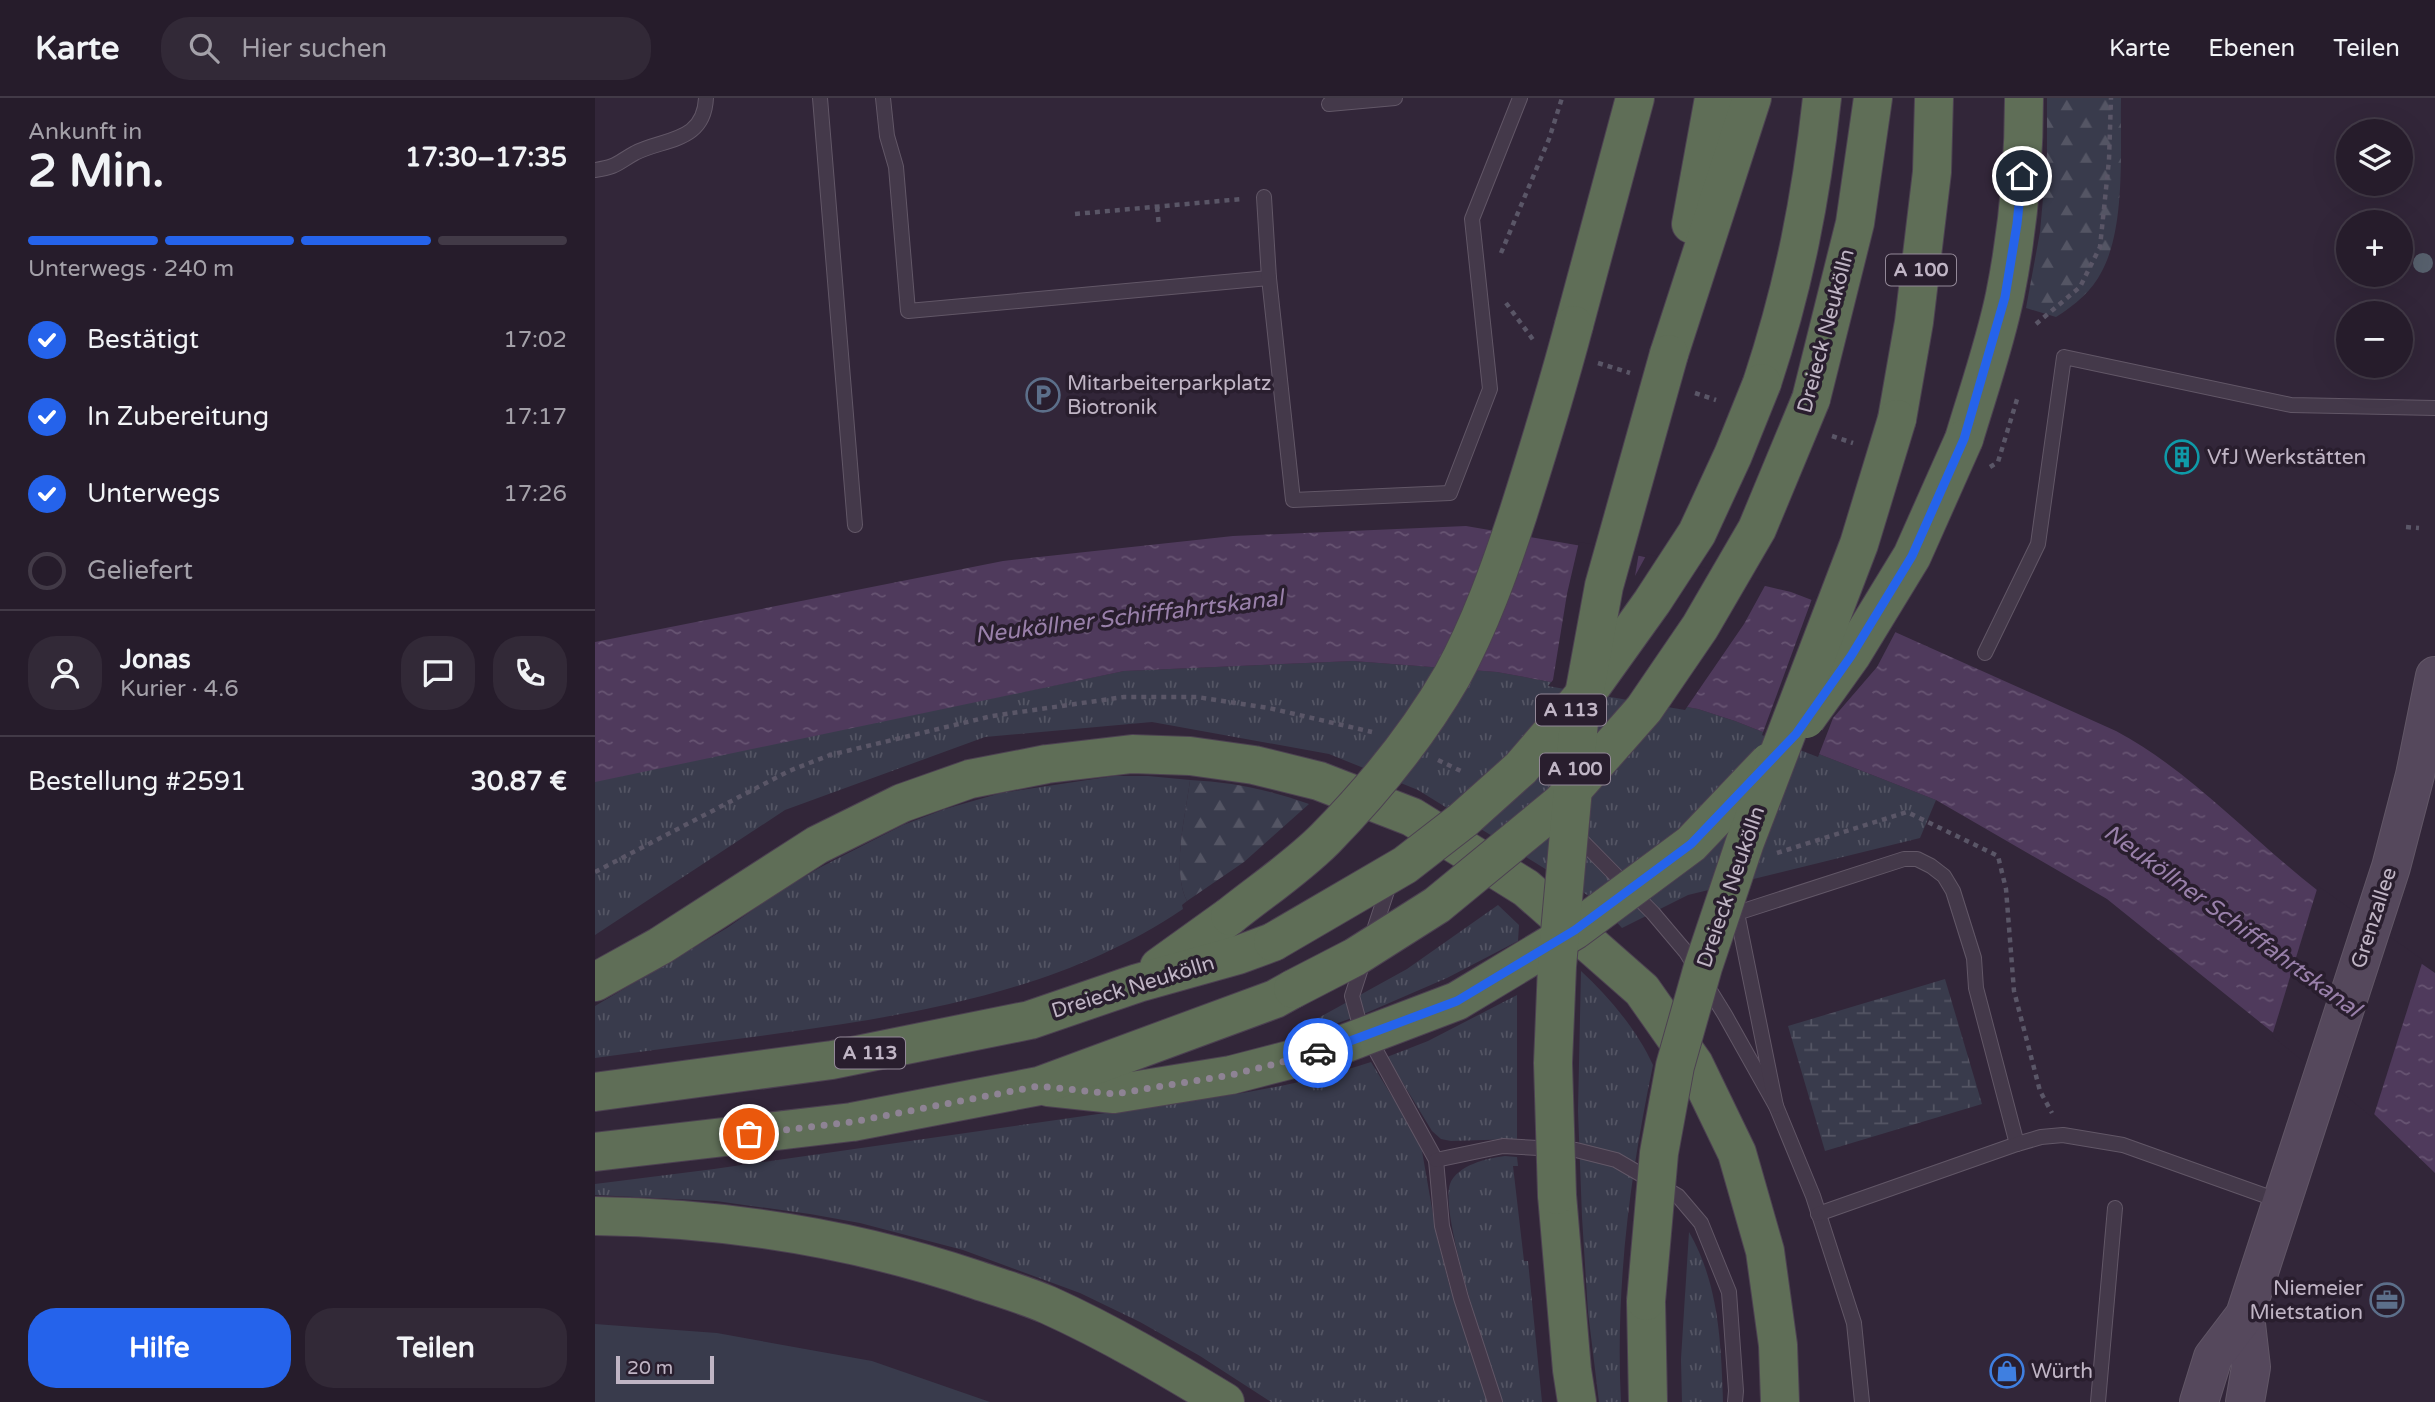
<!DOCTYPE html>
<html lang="de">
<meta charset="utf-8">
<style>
:root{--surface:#261c2b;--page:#322937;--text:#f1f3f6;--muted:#a4a1a9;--line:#423a47;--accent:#2563eb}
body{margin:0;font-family:"Varela Round",sans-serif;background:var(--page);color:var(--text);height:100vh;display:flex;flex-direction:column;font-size:26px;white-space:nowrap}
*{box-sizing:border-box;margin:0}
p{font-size:23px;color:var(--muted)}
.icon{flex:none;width:38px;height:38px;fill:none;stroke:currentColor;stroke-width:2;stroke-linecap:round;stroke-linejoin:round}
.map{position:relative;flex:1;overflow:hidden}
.details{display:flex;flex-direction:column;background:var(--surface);width:595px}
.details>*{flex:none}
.fabs{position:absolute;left:1741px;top:21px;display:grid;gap:14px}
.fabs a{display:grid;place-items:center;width:77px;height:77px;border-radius:50%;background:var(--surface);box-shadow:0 7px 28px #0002,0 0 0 2px var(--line);font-size:35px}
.scale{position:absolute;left:21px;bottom:18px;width:98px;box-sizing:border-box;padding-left:7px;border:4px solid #c0b5c5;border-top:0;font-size:19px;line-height:24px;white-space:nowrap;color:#c0b5c5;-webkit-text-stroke:5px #291e2e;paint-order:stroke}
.pin{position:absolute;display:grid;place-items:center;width:60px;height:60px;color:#fff;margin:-30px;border:4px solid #fff;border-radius:50%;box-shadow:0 2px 7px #0007}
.courier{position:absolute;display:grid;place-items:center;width:70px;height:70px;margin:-35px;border:5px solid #2563eb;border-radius:50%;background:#fff;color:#222;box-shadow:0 2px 9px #0007}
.summary em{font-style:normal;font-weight:700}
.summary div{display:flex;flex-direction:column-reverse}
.summary{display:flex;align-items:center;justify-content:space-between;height:119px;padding:0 28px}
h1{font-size:46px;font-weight:700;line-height:52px}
.bar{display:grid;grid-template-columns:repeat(4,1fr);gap:10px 7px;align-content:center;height:84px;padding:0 28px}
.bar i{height:9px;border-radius:5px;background:var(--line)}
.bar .active{background:var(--accent)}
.bar p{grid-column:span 4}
.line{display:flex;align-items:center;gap:18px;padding:0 28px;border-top:2px solid var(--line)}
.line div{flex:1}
.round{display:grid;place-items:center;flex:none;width:74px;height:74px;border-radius:28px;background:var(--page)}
ol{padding:0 28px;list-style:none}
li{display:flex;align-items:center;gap:21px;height:77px}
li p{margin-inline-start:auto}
li .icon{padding:7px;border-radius:50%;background:var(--accent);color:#fff;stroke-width:4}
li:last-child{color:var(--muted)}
li i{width:38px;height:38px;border:4px solid var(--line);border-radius:50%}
.cta{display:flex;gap:14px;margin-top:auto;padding:14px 28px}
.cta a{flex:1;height:80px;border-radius:28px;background:var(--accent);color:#fff;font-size:28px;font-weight:700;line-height:80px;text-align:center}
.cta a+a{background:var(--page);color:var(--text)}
header{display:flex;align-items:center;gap:42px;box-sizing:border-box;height:98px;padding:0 35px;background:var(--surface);border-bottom:2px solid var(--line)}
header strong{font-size:33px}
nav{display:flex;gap:38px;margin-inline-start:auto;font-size:24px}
.search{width:490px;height:63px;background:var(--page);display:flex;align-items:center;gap:18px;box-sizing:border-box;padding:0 24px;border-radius:28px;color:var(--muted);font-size:26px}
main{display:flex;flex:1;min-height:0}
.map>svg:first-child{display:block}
</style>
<header>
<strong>Karte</strong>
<div class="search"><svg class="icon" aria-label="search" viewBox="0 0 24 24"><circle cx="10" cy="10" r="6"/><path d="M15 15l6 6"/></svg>Hier suchen</div>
<nav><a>Karte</a><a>Ebenen</a><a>Teilen</a></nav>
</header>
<main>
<section class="details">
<div class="summary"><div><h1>2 Min.</h1><p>Ankunft in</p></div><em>17:30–17:35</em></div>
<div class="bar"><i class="active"></i><i class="active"></i><i class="active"></i><i></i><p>Unterwegs · 240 m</p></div>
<ol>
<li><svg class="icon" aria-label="check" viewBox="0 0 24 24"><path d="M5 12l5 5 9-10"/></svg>Bestätigt<p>17:02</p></li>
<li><svg class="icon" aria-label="check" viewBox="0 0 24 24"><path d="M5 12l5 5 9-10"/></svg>In Zubereitung<p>17:17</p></li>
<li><svg class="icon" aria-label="check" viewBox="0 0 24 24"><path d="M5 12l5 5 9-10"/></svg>Unterwegs<p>17:26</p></li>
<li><i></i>Geliefert</li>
</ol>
<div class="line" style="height:126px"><a class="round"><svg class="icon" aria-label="person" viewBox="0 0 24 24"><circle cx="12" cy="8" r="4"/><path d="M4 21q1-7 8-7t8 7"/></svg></a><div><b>Jonas</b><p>Kurier · 4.6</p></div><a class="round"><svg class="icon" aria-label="chat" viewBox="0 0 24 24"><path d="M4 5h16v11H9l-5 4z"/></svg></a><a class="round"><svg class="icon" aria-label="phone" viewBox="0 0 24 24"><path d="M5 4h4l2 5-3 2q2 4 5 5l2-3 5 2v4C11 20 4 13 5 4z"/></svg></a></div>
<div class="line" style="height:91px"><div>Bestellung #2591</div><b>30.87 €</b></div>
<div class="cta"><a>Hilfe</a><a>Teilen</a></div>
</section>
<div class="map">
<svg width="1840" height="1304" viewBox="0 0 1840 1304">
<defs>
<pattern id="grass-tufts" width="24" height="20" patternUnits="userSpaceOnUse" patternTransform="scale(1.75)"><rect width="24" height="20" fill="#393b4c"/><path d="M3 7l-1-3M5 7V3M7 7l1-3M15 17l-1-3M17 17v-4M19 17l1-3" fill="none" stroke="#545564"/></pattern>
<pattern id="forest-firs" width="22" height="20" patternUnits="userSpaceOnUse" patternTransform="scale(1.75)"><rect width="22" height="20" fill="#393b4c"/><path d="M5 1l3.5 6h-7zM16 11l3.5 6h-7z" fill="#545564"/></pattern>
<pattern id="wetland-marsh" width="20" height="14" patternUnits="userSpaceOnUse" patternTransform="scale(1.75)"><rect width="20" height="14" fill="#393b4c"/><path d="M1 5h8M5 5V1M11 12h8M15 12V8" fill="none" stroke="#545564"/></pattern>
<pattern id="water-ripples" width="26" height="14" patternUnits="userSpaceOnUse" patternTransform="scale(1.75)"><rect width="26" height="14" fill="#4f3a5c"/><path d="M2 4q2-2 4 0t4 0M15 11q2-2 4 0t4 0" fill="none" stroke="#675472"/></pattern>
</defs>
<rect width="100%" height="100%" fill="#322639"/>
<g fill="url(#grass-tufts)">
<polygon points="758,563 902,574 1103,611 1140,623 1341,702 1325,740 1093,797 1027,830 1002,803 823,692 734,656 557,624 390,639 190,712 0,837 0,682 529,573"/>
<path d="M519,678H553L595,682C591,716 576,772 592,803L587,807L588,811C486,880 368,907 248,926C165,939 83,948 0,960V908L132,830L185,793L224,770L308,727L350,711L406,695Z"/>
<polygon points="903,807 924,827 923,843 852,880 771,915 740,926 716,924 812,871"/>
<path d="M986,873C1014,899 1042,932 1058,967C1035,1077 1020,1191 1026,1304H1004L993,1214L987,1119L983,1013Z"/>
<polygon points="922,897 922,1041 856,1043 846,1041 837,1033 792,959 833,943"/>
<path d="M776,964L817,1031L827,1053L842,1139L854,1186L893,1304H676L605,1258L545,1224L485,1195L368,1152L265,1125L215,1116L121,1103L0,1097V1086L119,1071L629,998C680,990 728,980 776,964Z"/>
<path d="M910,1058L922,1059L923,1068H918L929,1163H933L947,1304H908C895,1269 844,1116 855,1086C862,1067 893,1060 910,1058Z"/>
<path d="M1094,1134C1124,1186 1126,1245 1128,1304H1087L1086,1261Z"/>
</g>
<g fill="url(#forest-firs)">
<path d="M1452,0H1526C1525,51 1531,128 1507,173C1497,193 1480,207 1461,219L1431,210L1445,134L1452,55Z"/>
<path d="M595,682C636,684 676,692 714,706L649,764L592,803C576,772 591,716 595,682Z"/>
</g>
<polygon fill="url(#wetland-marsh)" points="1350,881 1387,1006 1230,1053 1193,928"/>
<polygon fill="#393b4c" points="0,1226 122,1235 277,1263 395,1304 0,1304"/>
<path fill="url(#water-ripples)" d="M871,428L1045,458L1196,494L1300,534L1521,633C1596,673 1655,740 1722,792C1760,822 1801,847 1840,875V1075L1779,1016L1512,801L1341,702L1140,623L1103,611L902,574L758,563L529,573L0,684V544L408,463L638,438Z"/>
<g fill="#322639">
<polygon points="984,444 1044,454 1040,478 1052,456 1172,484 1149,526 1090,612 953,588 958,582 972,496"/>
<polygon points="1218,498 1302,531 1282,569 1238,620 1223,659 1167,637"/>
<polygon points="1723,788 1828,862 1778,1020 1677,938"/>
</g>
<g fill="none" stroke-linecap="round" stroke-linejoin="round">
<defs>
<g id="service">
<polyline points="225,0 260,427"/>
<polyline points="288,0 292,38 301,69 313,213 674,180"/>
<polyline points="734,6 800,0"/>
<path d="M0,72C22,69 22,65 40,55C69,40 109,45 111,0"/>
<polyline points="669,99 674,180 698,402 855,395 895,291 877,121 925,0"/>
<polyline points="1390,555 1443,446 1469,259 1696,307 1840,310"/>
<polyline points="985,741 1058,815 1091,854 1130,917 1181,1008 1218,1098 1259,1225 1267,1304"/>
<polyline points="777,838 795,784"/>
<polyline points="768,864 757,898 763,920 841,1062 847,1128 866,1200 900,1304"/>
<polyline points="1181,1008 1142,815 1309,761 1322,761 1336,768 1349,778 1358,793 1379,860 1381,890 1422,1046"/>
<polyline points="841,1062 908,1048 981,1052 1021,1062 1083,1098 1106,1125 1134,1194 1141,1293 1140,1304"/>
<polyline points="1223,1116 1422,1046 1446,1039 1468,1037 1528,1047 1685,1103"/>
<polyline points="1503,1304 1520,1110"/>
</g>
<g id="secondary">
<polyline points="1650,1217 1656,1269 1650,1304"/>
<polyline points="1604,1304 1618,1259 1650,1217 1796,769 1820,677 1840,578"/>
</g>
<g id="motorway">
<polyline points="1096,126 1119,0"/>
<polyline points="979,227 1040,0"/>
<polyline points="1074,256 1157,0"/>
<path d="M1167,285C1199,188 1216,101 1227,0"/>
<polyline points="1216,301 1260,125 1278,0"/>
<polyline points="1302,321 1319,224 1337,74 1339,0"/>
<path d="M1369,341C1383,294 1400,246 1410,197C1423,132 1429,66 1429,0"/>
<polyline points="564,869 635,818"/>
<polyline points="0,884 65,848 222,747 307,705 375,681 452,666 537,656 595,658 659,667 724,683 817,719 931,790 1047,892 1099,966 1142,1055 1170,1153 1183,1247 1185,1304"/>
<polyline points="453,989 519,996 636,977 733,952"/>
<polyline points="0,994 237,962 435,922 543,885 643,857 678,844"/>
<polyline points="0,1054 257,1024 444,988 680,901 698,891"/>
<polyline points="962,1097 977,1272 982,1304"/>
<path d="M0,1118C130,1120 259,1140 382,1182C405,1190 430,1197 453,1207C515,1235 572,1269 630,1304"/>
<polyline points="1051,1203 1053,1304"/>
</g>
</defs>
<use href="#service" stroke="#625767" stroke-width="16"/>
<use href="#secondary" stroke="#625767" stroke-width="40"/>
<use href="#motorway" stroke="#4c4151" stroke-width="40"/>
<g stroke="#5a5667" stroke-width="4.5" stroke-dasharray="5 5" stroke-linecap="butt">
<polyline points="562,109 564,128"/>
<polyline points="480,116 647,101"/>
<polyline points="906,155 954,41 967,0"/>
<polyline points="911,205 939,243"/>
<polyline points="1441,226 1485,189 1505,149 1514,62 1516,0"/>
<polyline points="1003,265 1035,275"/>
<polyline points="1100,295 1121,302"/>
<polyline points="1237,338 1258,345"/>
<polyline points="1395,369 1403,364 1423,298"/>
<polyline points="1811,429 1824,430"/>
<polyline points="843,662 870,675"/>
<polyline points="1182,755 1312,714 1403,758 1411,791 1419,893 1445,993 1457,1015"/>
<polyline points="0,774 194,673 235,657 397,618 529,599 602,599 674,610 777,634"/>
</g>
<use href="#service" stroke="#44394a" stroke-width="14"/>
<use href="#secondary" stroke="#55485c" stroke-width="38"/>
<use href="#motorway" stroke="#5f6e57" stroke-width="38"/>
<defs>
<g id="motorway-bridge">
<polyline points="1211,621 1256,558 1317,458 1369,341"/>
<path d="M635,818C666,793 701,770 730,741C777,693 823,637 857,578C885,527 905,471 923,416C943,353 962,291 979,227"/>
<polyline points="678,844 810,767 868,722 926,670 999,585 1057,504 1102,435 1138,357 1167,285"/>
<polyline points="698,891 760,859 842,807 966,705 1049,611 1105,529 1162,431 1216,301"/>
<polyline points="733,952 862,903 980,832 1096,746 1174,664"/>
<polyline points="962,1097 958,965 962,868 984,624 1009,488 1074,256"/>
<polyline points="1051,1203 1064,1055 1080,968 1108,869 1150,744 1264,446 1302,321"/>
</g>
</defs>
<use href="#motorway-bridge" stroke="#4c4151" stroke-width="40" stroke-linecap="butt"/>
<use href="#motorway-bridge" stroke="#5f6e57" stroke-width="38"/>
</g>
<circle fill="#57606d" cx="1828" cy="165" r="10"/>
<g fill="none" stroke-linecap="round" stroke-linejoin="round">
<polyline stroke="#8e8394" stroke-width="7" stroke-dasharray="0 12.6" points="154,1036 257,1024 444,988 519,996 636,977 723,955"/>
<polyline stroke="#2563eb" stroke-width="9" points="723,955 862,903 980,832 1096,746 1201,636 1256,558 1317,458 1369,341 1410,199 1422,126 1427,78"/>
</g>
<defs>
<symbol id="parking-ring" viewBox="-11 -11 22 22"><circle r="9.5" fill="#291e2e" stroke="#5c6f8a" stroke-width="1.5"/><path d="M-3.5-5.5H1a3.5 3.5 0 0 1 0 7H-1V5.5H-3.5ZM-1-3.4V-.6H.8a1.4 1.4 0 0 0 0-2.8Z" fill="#5c6f8a"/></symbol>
<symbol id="building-ring" viewBox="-11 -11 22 22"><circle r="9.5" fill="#291e2e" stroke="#0f9aa8" stroke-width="1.5"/><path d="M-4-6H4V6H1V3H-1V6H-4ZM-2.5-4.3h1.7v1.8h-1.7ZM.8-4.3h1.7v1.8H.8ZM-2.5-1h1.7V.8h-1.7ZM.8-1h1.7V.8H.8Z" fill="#0f9aa8"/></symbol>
<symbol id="office-ring" viewBox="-11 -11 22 22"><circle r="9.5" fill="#291e2e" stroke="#5c6f8a" stroke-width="1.5"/><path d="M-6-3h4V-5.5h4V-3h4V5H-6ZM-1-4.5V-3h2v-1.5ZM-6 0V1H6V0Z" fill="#5c6f8a"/></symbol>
<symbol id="shop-ring" viewBox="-11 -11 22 22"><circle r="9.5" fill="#291e2e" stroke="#3f7fe0" stroke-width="1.5"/><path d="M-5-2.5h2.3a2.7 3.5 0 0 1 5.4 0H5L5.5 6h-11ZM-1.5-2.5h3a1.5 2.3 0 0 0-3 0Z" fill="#3f7fe0"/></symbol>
</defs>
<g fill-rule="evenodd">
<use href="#parking-ring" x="429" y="278" width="38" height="38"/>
<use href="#building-ring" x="1568" y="340" width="38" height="38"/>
<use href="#office-ring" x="1773" y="1183" width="38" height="38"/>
<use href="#shop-ring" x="1393" y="1254" width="38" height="38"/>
</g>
<g text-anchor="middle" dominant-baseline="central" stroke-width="7" stroke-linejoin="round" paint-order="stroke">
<g fill="#291e2e" stroke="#938898" stroke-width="2">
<rect x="1291" y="156.5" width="70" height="31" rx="5"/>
<rect x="941" y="596.5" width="70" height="31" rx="5"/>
<rect x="945" y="655.5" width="70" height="31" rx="5"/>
<rect x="240" y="939.5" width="70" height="31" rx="5"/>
</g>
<g font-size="19" font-weight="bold" fill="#c0b5c5">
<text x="1326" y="172">A 100</text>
<text x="976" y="612">A 113</text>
<text x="980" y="671">A 100</text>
<text x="275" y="955">A 113</text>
</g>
<g font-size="21" fill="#c0b5c5" stroke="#291e2e">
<text transform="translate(1231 233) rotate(-75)">Dreieck Neukölln</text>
<text transform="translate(1136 789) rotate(-71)">Dreieck Neukölln</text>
<text transform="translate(1779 820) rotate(-72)">Grenzallee</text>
<text transform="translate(538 889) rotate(-17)">Dreieck Neukölln</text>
</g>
<g font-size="21" fill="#c0b5c5" stroke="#291e2e" text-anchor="start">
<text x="472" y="285">Mitarbeiterparkplatz<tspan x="472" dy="24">Biotronik</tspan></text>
<text x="1612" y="359">VfJ Werkstätten</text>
<text x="1768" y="1190" text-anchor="end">Niemeier<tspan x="1768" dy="24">Mietstation</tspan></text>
<text x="1436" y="1273">Würth</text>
</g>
<g font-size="23" font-style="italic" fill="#9980aa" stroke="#291e2e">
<text transform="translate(534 519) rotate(-7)">Neuköllner Schifffahrtskanal</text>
<text transform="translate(1637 823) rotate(36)">Neuköllner Schifffahrtskanal</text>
</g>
</g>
</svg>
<div class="fabs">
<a><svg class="icon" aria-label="layers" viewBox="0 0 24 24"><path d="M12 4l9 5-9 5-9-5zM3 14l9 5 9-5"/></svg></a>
<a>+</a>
<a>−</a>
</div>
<div class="scale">20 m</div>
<div class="pin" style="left:154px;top:1036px;background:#ea580c"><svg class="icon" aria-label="bag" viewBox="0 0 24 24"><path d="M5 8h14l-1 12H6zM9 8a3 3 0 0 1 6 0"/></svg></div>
<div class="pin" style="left:1427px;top:78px;background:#1f2937"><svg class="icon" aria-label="home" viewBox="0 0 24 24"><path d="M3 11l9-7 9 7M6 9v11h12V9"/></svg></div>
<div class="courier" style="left:723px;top:955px"><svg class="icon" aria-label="car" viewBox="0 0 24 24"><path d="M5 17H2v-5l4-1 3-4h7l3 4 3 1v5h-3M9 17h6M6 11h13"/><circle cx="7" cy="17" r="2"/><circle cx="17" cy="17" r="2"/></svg></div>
</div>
</main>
